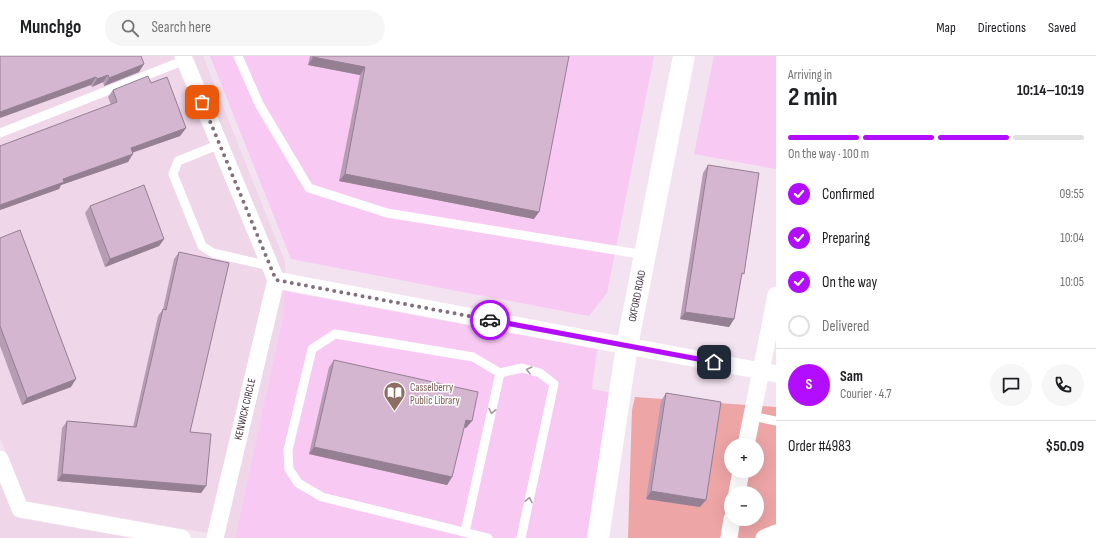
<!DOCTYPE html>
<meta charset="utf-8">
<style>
:root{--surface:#fff;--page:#f6f6f6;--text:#202124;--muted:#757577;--line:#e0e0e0;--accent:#b30dff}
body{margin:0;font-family:"Sofia Sans Condensed",sans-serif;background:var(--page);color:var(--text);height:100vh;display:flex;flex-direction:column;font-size:15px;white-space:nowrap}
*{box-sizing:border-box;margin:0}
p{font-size:13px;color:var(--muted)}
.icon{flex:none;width:22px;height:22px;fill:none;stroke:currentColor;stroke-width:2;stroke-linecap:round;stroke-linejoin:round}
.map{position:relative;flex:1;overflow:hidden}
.drawer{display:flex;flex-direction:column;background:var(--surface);width:320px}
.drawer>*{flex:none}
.fabs{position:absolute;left:724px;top:382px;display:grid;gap:8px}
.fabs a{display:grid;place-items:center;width:40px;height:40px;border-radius:50%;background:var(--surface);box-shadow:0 4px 16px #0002;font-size:20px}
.pin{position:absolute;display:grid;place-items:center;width:34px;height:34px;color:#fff;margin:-17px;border-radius:8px;box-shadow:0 2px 6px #0006}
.courier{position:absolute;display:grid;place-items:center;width:40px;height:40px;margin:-20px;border:3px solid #b30dff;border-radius:50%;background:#fff;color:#222;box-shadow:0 1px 5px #0007}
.overview em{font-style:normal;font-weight:700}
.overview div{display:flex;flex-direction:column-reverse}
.overview{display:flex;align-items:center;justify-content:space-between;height:68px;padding:0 12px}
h1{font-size:26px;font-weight:700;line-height:30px}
.bar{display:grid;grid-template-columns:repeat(4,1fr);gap:6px 4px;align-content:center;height:48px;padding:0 12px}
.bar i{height:5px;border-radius:3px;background:var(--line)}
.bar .current{background:var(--accent)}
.bar p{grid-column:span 4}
.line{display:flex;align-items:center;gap:10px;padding:0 12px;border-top:1px solid var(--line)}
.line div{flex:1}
.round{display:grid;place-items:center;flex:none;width:42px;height:42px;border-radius:21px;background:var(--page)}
ol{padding:0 12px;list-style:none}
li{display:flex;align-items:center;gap:12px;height:44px}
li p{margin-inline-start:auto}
li .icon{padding:4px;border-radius:50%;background:var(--accent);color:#fff;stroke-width:4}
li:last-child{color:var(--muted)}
li i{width:22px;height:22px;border:2px solid var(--line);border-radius:50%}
header{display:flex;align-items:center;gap:24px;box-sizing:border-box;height:56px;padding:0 20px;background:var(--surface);border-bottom:1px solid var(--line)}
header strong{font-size:19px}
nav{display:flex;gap:22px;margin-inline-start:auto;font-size:14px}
.search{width:280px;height:36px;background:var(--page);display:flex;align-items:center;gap:10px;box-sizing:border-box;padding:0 14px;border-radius:22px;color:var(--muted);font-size:15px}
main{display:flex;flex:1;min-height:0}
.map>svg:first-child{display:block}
</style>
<header>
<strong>Munchgo</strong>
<div class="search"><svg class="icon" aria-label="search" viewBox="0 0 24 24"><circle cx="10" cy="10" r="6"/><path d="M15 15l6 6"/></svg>Search here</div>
<nav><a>Map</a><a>Directions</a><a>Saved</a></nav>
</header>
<main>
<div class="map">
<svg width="776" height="482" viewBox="0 0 776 482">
<rect width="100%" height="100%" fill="#f3e2ef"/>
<g fill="#efd6e9">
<polygon points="0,0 174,0 267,224 207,477 25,445 0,382"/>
<polygon points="192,0 203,0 285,206 285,217 281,216"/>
<polygon points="282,234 284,235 282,265 235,482 224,482"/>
<polygon points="0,425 12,456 19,462 132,482 0,482"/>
</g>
<g fill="#f8c9f3">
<polygon points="210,0 654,0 607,237 589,260 291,203"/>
<polygon points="714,0 776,0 776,113 694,98"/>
<polygon points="284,235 597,293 592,333 612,337 590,482 235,482 282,265"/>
</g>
<path fill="#eda5a6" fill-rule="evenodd" d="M635,341L776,351V482H628L632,354ZM731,389H757V415H731ZM731,437H757V463H731Z"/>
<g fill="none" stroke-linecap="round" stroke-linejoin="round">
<g stroke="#fff" stroke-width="9">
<polyline points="238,0 259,48 309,132 387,157 645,199"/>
<polyline points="0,77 185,4"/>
<polyline points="220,88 178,105 173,118 202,190 213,197 270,210"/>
<polyline points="752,360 776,365"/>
<polyline points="465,476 500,317"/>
<polyline points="488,482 322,441 298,427 289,413 288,394 312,293 335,278 473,301 500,317 522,312 540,317 554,328 521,482"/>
</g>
<g stroke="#fff" stroke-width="17">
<polyline points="183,0 276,224 761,315 776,239"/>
<polyline points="746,389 761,315 776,318"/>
<polyline points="0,403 20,453 182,482"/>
<polyline points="737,437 741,415"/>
<polyline points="215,482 276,224"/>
<polyline points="729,482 732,463"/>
<polyline points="764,482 776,477"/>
</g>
<polyline stroke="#fff" stroke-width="22" points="598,482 627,290 684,0"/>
</g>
<g fill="#b79db4">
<polygon points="0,0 139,16 104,30 103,26 92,31 91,29"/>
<polygon points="310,0 569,0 534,163 339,125 360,19 308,9"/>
<polygon points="151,27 186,72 180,80 132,97 128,106 61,129 59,133 0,154 0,90 111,49 108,41 113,34"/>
<polygon points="708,109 741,223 734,263 729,271 680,263 703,117"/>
<polygon points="90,150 164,183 159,190 105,211 85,157"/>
<polygon points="0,182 71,331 22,349 0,290"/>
<polygon points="179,196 190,376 206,430 201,437 57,425 62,372 67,365 133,371 158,260 163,253 174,203"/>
<polygon points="334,304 466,372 464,371 452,421 447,429 309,398 329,311"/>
<polygon points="666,337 700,451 646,443 661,345"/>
</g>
<g fill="#957f92">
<polygon points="313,1 365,11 360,19 308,9"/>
<polygon points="144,8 139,16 104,30 109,22"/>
<polygon points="108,19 103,26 92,31 97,23"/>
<polygon points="96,21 91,29 0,62 0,56"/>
<polygon points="186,72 180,80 125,99 131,92"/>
<polygon points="133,98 128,106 61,129 59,133 0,154 0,149 63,123"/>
<polygon points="345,118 539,156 534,163 339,125"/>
<polygon points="164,183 159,190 105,211 110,203"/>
<polygon points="685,256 734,263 729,271 680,263"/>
<polygon points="76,323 71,331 22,349 27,342"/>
<polygon points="466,364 472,365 466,372 460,371"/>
<polygon points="314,391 452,421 447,429 309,398"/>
<polygon points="62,418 206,430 201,437 57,425"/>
<polygon points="651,435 706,444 700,451 646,443"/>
</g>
<g fill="#d5b6d1" stroke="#957f92">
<polygon points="0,0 141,0 144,8 109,22 108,19 97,23 96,21 0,56"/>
<polygon points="313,0 569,0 539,156 345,118 365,11 313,1"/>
<polygon points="148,20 151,27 167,21 186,72 131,92 133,98 63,123 64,126 0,149 0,90 117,46 113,34"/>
<polygon points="708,109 759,117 744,218 742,217 734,263 685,256"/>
<polygon points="144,129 164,183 110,203 90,150"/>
<polygon points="20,174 76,323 27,342 0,270 0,182"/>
<polygon points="179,196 229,207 190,376 211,378 206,430 62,418 67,365 136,371 163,253 166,254"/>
<polygon points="334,304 478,336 472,365 466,364 452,421 314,391"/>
<polygon points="666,337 721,346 706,444 651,435"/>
</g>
<defs><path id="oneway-chevron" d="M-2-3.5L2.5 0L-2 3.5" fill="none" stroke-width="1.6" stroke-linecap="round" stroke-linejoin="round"/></defs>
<g stroke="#a298a0">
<use href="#oneway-chevron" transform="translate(529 314) rotate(-166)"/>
<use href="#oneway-chevron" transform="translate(492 355) rotate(103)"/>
<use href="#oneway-chevron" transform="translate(529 444) rotate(-78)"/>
</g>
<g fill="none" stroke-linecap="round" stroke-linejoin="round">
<polyline stroke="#82707f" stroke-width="4" stroke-dasharray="0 7.2" points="202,46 276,224 490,264"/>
<polyline stroke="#b30dff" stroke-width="5" points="490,264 714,306"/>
</g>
<defs>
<symbol id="library-pin" viewBox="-11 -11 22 30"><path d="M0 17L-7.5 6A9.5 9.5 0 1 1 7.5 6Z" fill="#8d6e63" stroke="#fff"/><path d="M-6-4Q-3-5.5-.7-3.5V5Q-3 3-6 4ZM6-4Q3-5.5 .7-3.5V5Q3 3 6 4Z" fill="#fff"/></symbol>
</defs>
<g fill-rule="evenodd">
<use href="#library-pin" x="382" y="324" width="25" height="34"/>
</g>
<g text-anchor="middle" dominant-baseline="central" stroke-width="3" stroke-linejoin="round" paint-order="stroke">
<g font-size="11" fill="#453242" stroke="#fff">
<text transform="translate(637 240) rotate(-79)">OXFORD ROAD</text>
<text transform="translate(245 353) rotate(-77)">KENWICK CIRCLE</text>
</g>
<g font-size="11" fill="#785e54" stroke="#fff" text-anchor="start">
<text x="410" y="331">Casselberry<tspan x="410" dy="13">Public Library</tspan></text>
</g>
</g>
</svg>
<div class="fabs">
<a>+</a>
<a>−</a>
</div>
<div class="pin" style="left:202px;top:46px;background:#ea580c"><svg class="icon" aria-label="bag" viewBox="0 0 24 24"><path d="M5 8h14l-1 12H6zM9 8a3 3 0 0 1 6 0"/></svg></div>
<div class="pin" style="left:714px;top:306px;background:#1f2937"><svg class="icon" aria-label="home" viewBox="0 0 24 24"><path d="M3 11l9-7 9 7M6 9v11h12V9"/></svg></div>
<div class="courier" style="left:490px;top:264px"><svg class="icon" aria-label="car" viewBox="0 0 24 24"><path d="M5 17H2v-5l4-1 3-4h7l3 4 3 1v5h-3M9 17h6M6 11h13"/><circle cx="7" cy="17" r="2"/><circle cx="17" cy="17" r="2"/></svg></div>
</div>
<section class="drawer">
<div class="overview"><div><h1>2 min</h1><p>Arriving in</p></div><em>10:14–10:19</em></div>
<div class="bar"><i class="current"></i><i class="current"></i><i class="current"></i><i></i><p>On the way · 100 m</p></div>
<ol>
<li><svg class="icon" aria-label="check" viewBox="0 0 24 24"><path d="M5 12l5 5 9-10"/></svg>Confirmed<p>09:55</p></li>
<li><svg class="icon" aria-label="check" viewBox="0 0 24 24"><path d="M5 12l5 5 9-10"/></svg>Preparing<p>10:04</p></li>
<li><svg class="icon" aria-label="check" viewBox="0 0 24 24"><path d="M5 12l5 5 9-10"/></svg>On the way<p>10:05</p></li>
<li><i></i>Delivered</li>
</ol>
<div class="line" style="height:72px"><b class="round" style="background:var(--accent);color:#fff">S</b><div><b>Sam</b><p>Courier · 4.7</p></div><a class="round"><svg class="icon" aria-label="chat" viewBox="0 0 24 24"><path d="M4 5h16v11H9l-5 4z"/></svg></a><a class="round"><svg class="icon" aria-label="phone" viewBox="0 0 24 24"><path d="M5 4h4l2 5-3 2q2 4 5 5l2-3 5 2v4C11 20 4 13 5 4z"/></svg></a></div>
<div class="line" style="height:52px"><div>Order #4983</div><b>$50.09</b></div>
</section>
</main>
